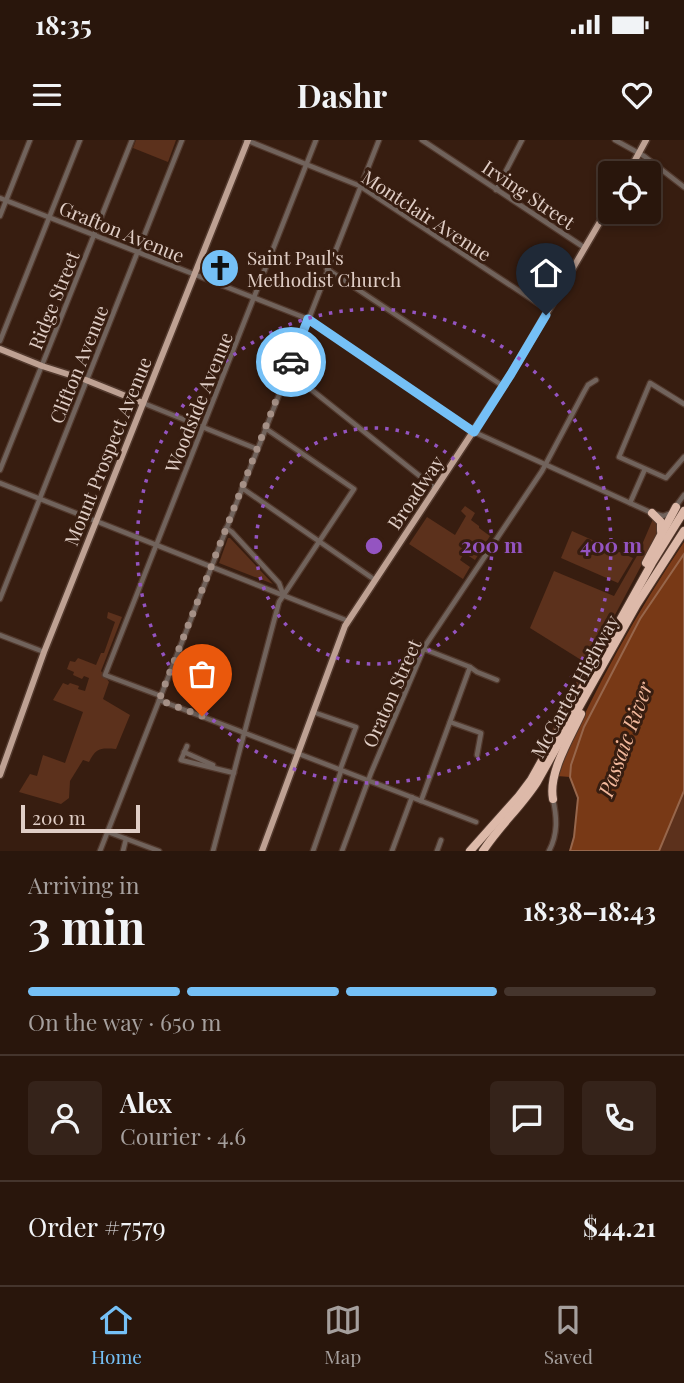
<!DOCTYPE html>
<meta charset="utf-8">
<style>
:root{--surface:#29160c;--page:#35231a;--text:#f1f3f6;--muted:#a59f9d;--line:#45352d;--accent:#75c0f6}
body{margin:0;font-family:"Playfair Display",serif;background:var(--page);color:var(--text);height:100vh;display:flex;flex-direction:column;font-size:26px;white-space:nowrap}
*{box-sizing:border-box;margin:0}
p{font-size:23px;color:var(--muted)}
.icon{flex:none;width:38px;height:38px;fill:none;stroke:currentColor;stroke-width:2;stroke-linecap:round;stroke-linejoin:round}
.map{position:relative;height:711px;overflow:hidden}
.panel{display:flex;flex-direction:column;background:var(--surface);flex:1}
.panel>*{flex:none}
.buttons{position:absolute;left:598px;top:21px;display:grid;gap:14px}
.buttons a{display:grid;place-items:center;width:63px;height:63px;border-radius:7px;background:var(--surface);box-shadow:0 4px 10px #0003,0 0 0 2px var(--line);font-size:35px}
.scale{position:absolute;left:21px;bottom:18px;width:119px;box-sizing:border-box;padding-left:7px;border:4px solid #e0cec6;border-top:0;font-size:19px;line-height:24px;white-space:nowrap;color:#e0cec6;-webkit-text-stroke:5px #371d10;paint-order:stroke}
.pin{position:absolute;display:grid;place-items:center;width:60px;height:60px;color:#fff;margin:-72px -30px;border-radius:50% 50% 50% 0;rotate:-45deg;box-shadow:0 0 7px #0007}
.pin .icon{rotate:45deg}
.courier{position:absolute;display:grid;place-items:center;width:70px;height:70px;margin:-35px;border:5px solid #75c0f6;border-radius:50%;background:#fff;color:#222;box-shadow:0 2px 9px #0007}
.summary em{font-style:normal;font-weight:700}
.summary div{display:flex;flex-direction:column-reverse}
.summary{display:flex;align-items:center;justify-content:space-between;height:119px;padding:0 28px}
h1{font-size:46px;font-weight:700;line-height:52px}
.bar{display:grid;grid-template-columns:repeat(4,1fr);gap:10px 7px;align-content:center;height:84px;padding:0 28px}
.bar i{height:9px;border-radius:5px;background:var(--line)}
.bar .current{background:var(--accent)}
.bar p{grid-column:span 4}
.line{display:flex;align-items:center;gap:18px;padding:0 28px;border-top:2px solid var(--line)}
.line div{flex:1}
.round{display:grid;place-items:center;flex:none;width:74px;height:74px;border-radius:7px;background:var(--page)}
.status{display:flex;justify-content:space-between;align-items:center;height:49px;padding:0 35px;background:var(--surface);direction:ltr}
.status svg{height:19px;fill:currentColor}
header{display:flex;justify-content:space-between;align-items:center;height:91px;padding:0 28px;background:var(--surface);font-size:32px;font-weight:700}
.tab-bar{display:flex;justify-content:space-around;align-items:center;height:98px;border-top:2px solid var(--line);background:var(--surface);font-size:19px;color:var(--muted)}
.tab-bar a{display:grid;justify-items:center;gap:4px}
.tab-bar .current{color:var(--accent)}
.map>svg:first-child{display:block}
</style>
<div class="status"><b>18:35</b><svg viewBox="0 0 49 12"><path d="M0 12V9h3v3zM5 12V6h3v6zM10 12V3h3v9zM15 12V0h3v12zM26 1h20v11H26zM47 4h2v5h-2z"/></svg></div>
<header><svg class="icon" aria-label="menu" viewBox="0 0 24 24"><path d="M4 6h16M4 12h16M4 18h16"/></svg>Dashr<svg class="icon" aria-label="heart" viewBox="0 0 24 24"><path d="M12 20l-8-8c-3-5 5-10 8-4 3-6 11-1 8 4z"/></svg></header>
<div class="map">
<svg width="684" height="711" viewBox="0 0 684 711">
<rect width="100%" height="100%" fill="#371d10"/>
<g fill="#5c311c">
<polygon points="136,0 176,0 168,22 133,8"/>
<polygon points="465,366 475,373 471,380 479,386 479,388 490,396 475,420 464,413 460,420 470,427 463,439 409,404 427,377 455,395 466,376 461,371"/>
<polygon points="653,379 658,381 657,396 551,595 550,594 586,523 530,488 554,431 614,456 638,414"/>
<polygon points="572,391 633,418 618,443 561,418"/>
<polygon points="228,398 230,398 273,444 219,423"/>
<path d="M108,472L122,477L101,531L109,542L103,559L130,575L116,609C102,608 96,607 89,622L83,620L70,641L69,658L61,664L19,652L30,634L37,636L43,615L65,623L83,572L53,560L63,543L68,545L70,543L79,546L78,549L85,551L89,538L84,536L82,539L73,535L74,532L67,529L70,521L75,522L78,518L96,525L101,513H104L115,482L107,478Z"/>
<polygon points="684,651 684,711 659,711"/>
</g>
<path fill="#7c3c1a" d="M684,402V414L640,479L584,587L571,625L570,637L557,636C591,554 635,475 684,402Z"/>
<polygon fill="#783916" stroke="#97664b" stroke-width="2" points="684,414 684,651 659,711 570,711 574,697 578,658 570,637 571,625 584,587 640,479"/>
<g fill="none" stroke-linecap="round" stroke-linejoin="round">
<defs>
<g id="minor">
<polyline points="246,0 360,46 548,170"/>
<polyline points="422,0 585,108"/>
<polyline points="615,0 644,16 684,47"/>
<polyline points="496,50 522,0"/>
<polyline points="0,58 308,179 474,292 652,373 663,376 671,373"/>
<polyline points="0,76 30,0"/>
<polyline points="327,129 503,246"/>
<polyline points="0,201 80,0"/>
<polyline points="288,231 436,349"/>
<polyline points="143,263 257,309"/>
<polyline points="684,264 650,243 619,317 666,338 684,317"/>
<polyline points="0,330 132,0"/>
<polyline points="0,343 348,481"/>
<polyline points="242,348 375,440"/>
<polyline points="630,363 645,329"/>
<polyline points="676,366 684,355"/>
<polyline points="226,388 232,392 279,443 283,454"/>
<polyline points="0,459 182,0"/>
<polyline points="0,495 44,512"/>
<polyline points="424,509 470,527 477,532 497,540"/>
<polyline points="161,556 105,535 316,0"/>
<polyline points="159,560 476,682"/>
<polyline points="313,572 356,587 340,630"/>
<polyline points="450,582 481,593 477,615"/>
<polyline points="187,606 181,620 234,633"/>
<polyline points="184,612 213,625"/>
<polyline points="421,661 470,527"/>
<polyline points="108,692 159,711"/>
<polyline points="100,711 379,0"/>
<polyline points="123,711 126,699"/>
<polyline points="213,711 279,462 354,349 265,288"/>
<polyline points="313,711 341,631"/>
<polyline points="342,711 371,633 425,506 542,331 584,252 588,245 596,240"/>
<polyline points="392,711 412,657"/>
<polyline points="437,711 441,700"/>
<path d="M549,711C558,694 557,678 553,659"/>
</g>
<g id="major">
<polyline points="628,33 646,0"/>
<polyline points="0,209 42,226 86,240 143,263"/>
<polyline points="0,635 44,512 248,0"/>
<polyline points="262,711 345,486 511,234 611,63"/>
</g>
<g id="highway">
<polyline points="652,373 661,382 661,391"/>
<polyline points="646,423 676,367"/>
<path d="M553,659C548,633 570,598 581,574"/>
<polyline points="470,711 519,656 531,640 652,423 684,371"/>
<path d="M483,711C499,686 521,667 537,642L637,464L684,391"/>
</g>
</defs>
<use href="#minor" stroke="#52392d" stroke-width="7"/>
<use href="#major" stroke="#52392d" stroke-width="9"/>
<use href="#highway" stroke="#52392d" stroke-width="10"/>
<use href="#minor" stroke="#71635c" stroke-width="4.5"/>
<use href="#major" stroke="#bea193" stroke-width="6"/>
<use href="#highway" stroke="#ddb9a9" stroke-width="8"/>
</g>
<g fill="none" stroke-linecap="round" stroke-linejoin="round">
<polyline stroke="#a59086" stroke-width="7" stroke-dasharray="0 12.6" points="202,576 159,560 291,222"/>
<polyline stroke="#75c0f6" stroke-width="9" points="291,222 308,179 474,292 511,234 546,175"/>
</g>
<g fill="none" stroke="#9454c1" stroke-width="3.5" stroke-dasharray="3.5 7">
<circle cx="374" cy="406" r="118"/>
<circle cx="374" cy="406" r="237"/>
</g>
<defs>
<symbol id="church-disc" viewBox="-11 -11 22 22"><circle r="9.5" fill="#75c0f6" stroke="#371d10"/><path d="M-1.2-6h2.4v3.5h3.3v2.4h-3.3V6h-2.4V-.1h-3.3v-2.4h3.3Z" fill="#111"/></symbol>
</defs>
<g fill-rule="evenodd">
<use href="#church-disc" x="198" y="106" width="44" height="44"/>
</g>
<g text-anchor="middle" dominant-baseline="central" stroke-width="6" stroke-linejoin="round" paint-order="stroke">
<g font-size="19" fill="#e0cec6" stroke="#371d10">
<text transform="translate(529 54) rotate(34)">Irving Street</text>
<text transform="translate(427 75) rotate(33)">Montclair Avenue</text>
<text transform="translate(122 91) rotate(22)">Grafton Avenue</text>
<text transform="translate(53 160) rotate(-68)">Ridge Street</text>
<text transform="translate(78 224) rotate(-68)">Clifton Avenue</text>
<text transform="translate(198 262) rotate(-68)">Woodside Avenue</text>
<text transform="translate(107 311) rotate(-68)">Mount Prospect Avenue</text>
<text transform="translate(415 352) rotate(-56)">Broadway</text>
<text transform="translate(574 546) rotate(-61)">McCarter Highway</text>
<text transform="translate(391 553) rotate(-66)">Oraton Street</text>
</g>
<g font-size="19" fill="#e0cec6" stroke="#371d10" text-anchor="start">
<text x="247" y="117">Saint Paul's<tspan x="247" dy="22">Methodist Church</tspan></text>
</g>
<g font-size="21" font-style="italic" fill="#f2b89c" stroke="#371d10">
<text transform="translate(624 599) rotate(-70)">Passaic River</text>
</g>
</g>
<circle cx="374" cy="406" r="10" fill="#9454c1" stroke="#371d10" stroke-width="3.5"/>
<g font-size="21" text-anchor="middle" font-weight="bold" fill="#9454c1" stroke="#371d10" stroke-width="6" stroke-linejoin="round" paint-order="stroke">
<text x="492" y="413">200 m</text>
<text x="611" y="413">400 m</text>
</g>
</svg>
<div class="buttons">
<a><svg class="icon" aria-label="locate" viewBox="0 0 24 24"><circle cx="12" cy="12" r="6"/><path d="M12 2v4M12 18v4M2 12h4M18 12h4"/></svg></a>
</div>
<div class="scale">200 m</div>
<div class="pin" style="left:202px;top:576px;background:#ea580c"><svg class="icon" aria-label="bag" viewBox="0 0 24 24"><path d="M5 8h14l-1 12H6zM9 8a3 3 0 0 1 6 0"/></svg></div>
<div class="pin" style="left:546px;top:175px;background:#1f2937"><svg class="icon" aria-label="home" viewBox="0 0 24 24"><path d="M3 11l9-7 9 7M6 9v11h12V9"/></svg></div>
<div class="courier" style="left:291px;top:222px"><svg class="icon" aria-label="car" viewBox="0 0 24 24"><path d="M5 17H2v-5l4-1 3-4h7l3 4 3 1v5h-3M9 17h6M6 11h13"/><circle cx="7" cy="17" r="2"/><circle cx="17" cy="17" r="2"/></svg></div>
</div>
<section class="panel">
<div class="summary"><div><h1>3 min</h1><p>Arriving in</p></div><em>18:38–18:43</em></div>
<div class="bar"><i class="current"></i><i class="current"></i><i class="current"></i><i></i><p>On the way · 650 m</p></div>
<div class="line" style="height:126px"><a class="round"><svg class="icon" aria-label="person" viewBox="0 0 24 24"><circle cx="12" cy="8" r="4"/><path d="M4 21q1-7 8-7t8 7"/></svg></a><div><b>Alex</b><p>Courier · 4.6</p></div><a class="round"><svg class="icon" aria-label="chat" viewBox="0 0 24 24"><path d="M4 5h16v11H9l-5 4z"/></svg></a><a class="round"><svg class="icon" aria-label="phone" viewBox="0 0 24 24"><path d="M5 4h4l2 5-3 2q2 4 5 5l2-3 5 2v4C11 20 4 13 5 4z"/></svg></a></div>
<div class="line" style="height:91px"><div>Order #7579</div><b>$44.21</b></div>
</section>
<nav class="tab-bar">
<a class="current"><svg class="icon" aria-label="home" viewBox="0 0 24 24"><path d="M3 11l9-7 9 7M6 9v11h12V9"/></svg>Home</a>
<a><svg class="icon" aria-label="map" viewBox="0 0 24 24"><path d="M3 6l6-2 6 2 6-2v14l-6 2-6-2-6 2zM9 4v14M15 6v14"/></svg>Map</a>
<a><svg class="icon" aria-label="saved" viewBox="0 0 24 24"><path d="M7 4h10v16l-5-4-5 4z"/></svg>Saved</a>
</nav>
